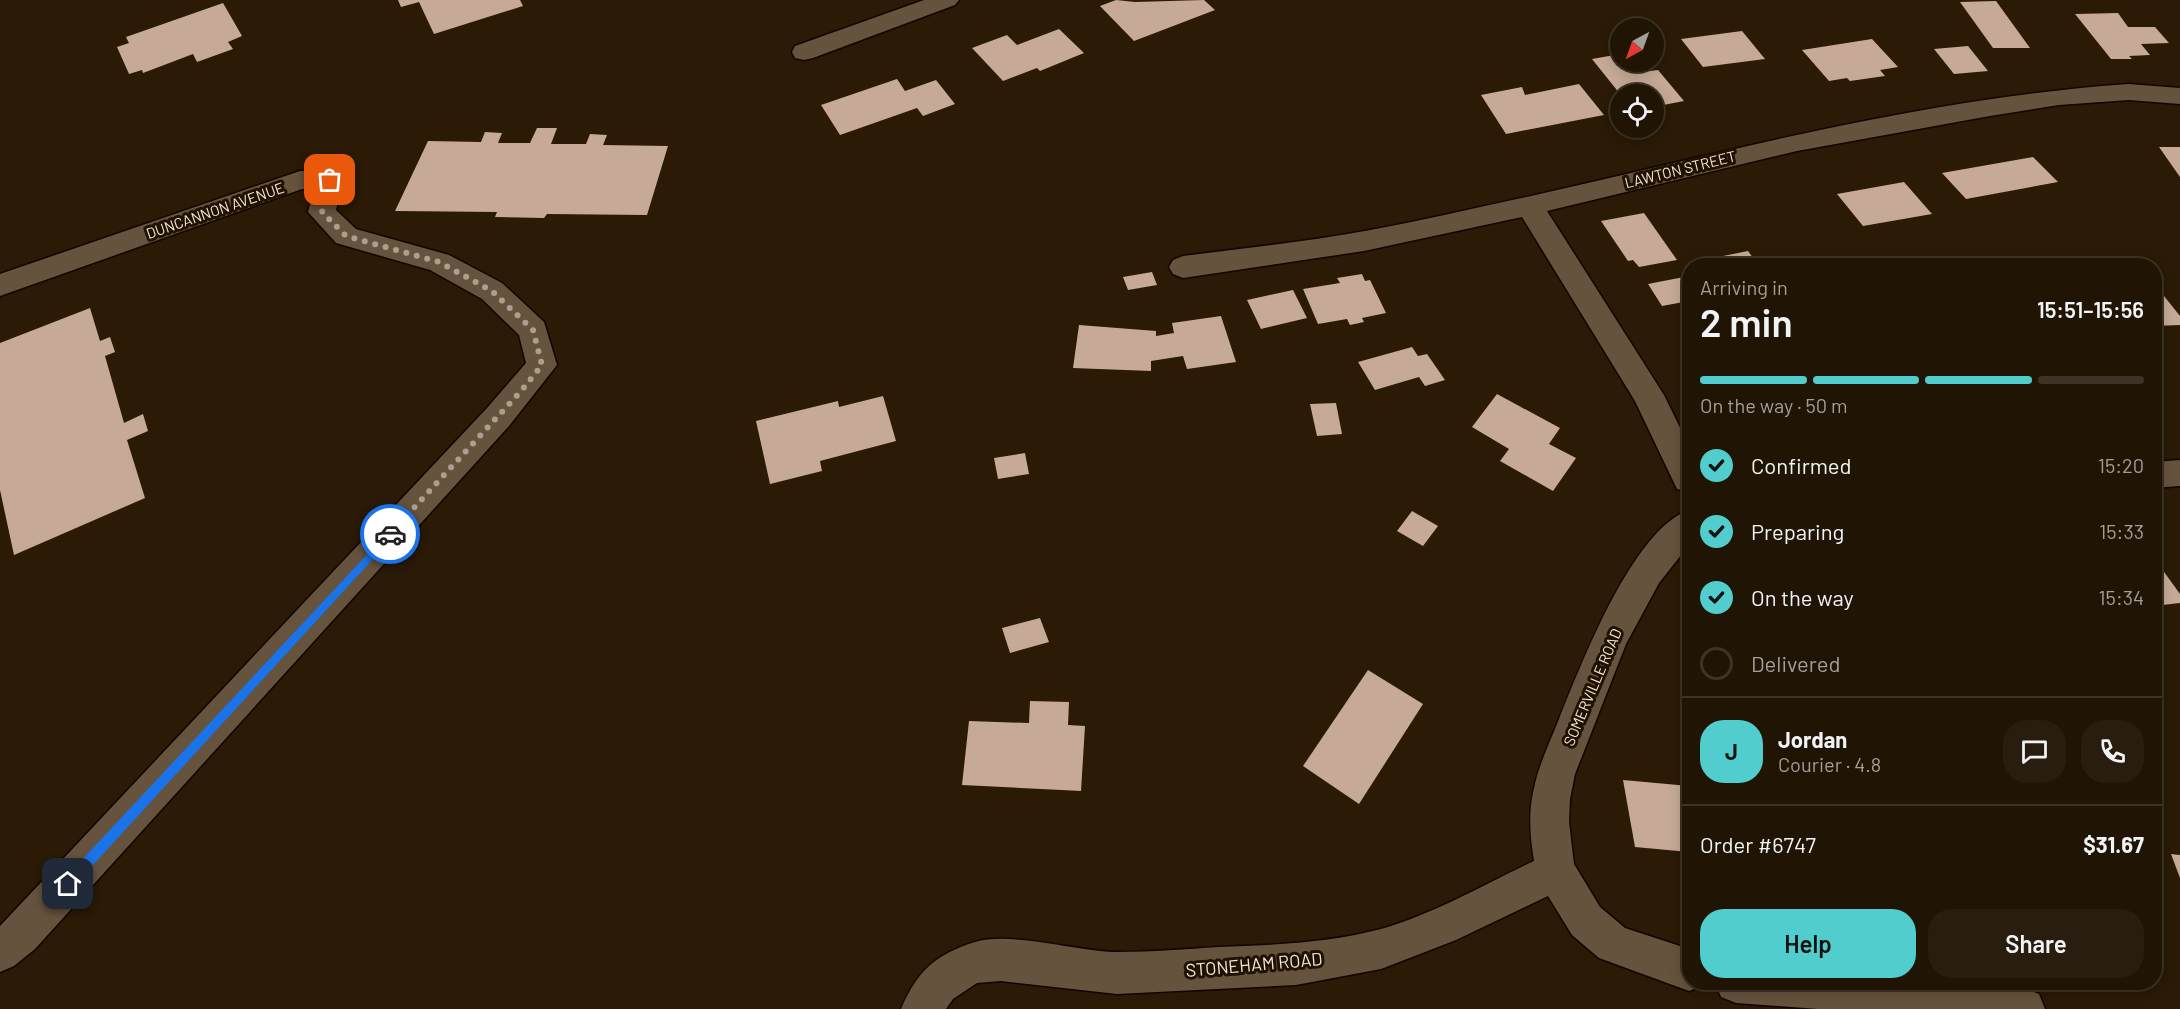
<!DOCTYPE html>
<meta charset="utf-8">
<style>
:root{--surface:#201404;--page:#281d0e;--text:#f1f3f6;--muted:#a29e9a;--line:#3d3326;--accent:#52cdcd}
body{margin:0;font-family:Barlow,sans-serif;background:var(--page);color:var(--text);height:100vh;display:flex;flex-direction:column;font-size:22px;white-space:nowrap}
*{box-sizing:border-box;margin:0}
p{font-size:20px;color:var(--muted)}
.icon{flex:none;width:33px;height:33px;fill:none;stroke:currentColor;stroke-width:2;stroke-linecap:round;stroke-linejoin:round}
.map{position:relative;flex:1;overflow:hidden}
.drawer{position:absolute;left:1682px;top:258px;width:480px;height:732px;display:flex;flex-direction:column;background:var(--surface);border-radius:24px;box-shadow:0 3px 15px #0003,0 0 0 2px var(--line)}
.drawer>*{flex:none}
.needle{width:39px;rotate:221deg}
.controls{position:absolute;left:1610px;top:18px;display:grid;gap:12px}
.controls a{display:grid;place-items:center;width:54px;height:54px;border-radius:50%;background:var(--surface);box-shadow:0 3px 15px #0003,0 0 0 2px var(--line);font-size:30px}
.pin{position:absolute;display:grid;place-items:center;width:51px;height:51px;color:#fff;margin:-26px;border-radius:12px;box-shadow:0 3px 9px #0006}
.courier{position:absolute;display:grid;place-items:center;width:60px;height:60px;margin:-30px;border:4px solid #1a73e8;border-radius:50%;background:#fff;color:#222;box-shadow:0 2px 8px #0007}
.summary em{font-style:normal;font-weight:600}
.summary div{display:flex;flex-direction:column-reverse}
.summary{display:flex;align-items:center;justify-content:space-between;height:102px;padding:0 18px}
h1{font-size:39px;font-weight:600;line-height:45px}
.bar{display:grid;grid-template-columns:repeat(4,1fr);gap:9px 6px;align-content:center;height:72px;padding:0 18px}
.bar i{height:8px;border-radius:4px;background:var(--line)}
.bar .selected{background:var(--accent)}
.bar p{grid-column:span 4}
.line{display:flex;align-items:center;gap:15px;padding:0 18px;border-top:2px solid var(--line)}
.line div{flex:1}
.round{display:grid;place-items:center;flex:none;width:63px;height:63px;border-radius:24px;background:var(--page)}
ol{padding:0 18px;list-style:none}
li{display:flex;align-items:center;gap:18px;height:66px}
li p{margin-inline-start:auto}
li .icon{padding:6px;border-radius:50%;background:var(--accent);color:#111;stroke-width:4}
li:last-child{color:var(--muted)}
li i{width:33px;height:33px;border:3px solid var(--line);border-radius:50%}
.button{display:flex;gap:12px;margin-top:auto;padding:12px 18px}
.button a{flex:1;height:69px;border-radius:24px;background:var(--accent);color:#111;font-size:24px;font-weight:600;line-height:69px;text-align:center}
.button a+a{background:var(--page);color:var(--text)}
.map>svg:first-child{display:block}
</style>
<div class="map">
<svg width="2180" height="1009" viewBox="0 0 2180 1009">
<rect width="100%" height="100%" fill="#2a1a06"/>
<g fill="#c6aa97">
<polygon points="398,0 520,0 523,6 434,34 419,2 401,7"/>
<polygon points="1116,0 1135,2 1204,0 1215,10 1134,41 1100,6"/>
<polygon points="1996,1 2030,48 1993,48 1960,2"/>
<polygon points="223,3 242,36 228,42 233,49 197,62 193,54 143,73 142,70 129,74 117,47 129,43 126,37"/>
<polygon points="2118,13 2128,27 2155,27 2169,43 2141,44 2150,55 2129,56 2132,59 2111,59 2075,14"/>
<polygon points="1059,29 1084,53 1040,71 1037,68 1003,81 972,48 1007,35 1017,45"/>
<polygon points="1742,31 1765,59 1703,67 1681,39"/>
<polygon points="1872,39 1898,67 1880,70 1885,76 1850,81 1847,78 1829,81 1802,50"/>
<polygon points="1968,46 1988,71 1954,74 1934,49"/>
<polygon points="1620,54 1620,62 1634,62 1642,72 1658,70 1684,101 1653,107 1653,94 1620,94 1592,59"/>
<polygon points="897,79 905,91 936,80 955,104 923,116 917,108 840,135 821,105"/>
<polygon points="1579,84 1604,115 1506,134 1481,95 1522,87 1525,95"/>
<polygon points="537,128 557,128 551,144 586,144 590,134 607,135 603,145 668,146 647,215 547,214 544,218 495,217 497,212 395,211 428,141 481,142 485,132 502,133 498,143 530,143"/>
<polygon points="2159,147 2180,147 2180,177"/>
<polygon points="2033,157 2058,182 1966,199 1942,173"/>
<polygon points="1904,182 1932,214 1863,226 1837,194"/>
<polygon points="1644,213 1677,260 1639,267 1633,260 1628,261 1601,221"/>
<polygon points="1748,251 1759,266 1690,266 1688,263"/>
<polygon points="1152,272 1157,285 1128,290 1123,277"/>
<polygon points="1362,274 1365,281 1370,280 1386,313 1362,318 1364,322 1350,325 1347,319 1318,324 1303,289 1340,283 1337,278"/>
<polygon points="1689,276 1689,301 1662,306 1648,284"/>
<polygon points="1293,290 1307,318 1261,329 1247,300"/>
<polygon points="2164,296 2180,316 2180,325 2154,326 2154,297"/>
<polygon points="90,308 100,341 110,337 115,352 105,356 124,423 143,414 148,431 127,440 145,498 14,555 0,490 0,343"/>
<polygon points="1221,316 1236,362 1187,369 1183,356 1151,361 1151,371 1073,368 1079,325 1156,331 1156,336 1174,333 1172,323"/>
<polygon points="1412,347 1418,356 1427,354 1445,380 1425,386 1419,377 1375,390 1358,362"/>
<polygon points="1497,394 1560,428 1549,444 1576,458 1553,491 1500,461 1509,449 1472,427"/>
<polygon points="883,396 896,441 820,461 822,471 770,484 756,421 838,401 839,407"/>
<polygon points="1336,403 1342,434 1317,436 1310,404"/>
<polygon points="1025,453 1029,474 998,479 994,458"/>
<polygon points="1412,511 1438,526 1423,546 1397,531"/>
<polygon points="2154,558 2180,594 2180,603 2154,606"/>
<polygon points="1040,618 1049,642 1010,653 1002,628"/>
<polygon points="1368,670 1423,704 1359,804 1303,766"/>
<polygon points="1030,701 1069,702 1068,725 1085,726 1081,791 962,785 969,721 1029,723"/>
<polygon points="1623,780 1689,786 1689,852 1635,847"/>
<polygon points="2171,854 2180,855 2180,878"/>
</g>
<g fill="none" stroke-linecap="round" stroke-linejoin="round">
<defs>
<g id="minor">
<polygon points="924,0 959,0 955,5 813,58 804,60 795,58 792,52 795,46"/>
<path d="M2129,84L2180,88V104L2129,100L2059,105L1990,116L1797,151L1547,211L1664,395L1689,446V492L1677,489L1635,401L1522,217L1364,251L1183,278L1173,274L1169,267L1173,260L1183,256C1244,248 1305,242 1365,231C1420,221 1476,208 1531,196C1729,151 1926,98 2129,84Z"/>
<polygon points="300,171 330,171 340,173 344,180 336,210 356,229 449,255 502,283 544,322 557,365 509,426 35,949 14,966 0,972 0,926 487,408 526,363 519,335 482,299 430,270 336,243 308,212 314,189 302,189 0,296 0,274"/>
<polygon points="2180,460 2180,486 2154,488 2154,462"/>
<path d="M1689,510V545L1659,583L1626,644L1575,774L1570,799L1569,822L1574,864L1600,907L1625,928L1689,949V982H1704V985L1689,991L1599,958L1572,935L1548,896L1456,940L1381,969L1296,985L1117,994L1001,981L977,983L953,999L946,1009H901C917,971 936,954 975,942C1011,931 1079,952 1119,952C1152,952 1186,949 1219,947C1273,945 1328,943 1381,929C1434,914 1485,884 1534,861C1530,836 1528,812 1534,788C1539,764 1550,742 1559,719C1581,665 1632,530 1689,510Z"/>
<polygon points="1715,982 1983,982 2024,988 2039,994 2045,1009 1818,1009 1736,1003 1721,997"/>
</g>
</defs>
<use href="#minor" stroke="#120500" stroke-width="3"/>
<use href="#minor" fill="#66533d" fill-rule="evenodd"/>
</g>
<polygon fill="#1a73e8" points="390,530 395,534 393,537 72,888 64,888 64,879"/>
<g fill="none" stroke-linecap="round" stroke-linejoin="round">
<polyline stroke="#ab9f8f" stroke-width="6" stroke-dasharray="0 10.8" points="330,180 322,212 346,236 439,262 492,291 533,330 542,365 522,390 390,534"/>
</g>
<g text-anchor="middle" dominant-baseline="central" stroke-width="6" stroke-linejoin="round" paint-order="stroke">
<g font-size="15" fill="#f1e6d9" stroke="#201100">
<text transform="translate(1680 169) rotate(-14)">LAWTON STREET</text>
<text transform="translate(215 210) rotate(-19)">DUNCANNON AVENUE</text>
<text transform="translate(1592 687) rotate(-67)">SOMERVILLE ROAD</text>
</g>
<g font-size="18" fill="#f1e6d9" stroke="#201100">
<text transform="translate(1254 964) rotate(-5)">STONEHAM ROAD</text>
</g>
</g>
</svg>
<div class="controls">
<a><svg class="needle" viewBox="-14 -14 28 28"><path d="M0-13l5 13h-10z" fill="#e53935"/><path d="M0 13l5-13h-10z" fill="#a29e9a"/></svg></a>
<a><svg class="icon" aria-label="locate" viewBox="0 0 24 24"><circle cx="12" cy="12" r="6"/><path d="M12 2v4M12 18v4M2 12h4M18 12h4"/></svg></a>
</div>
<div class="pin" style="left:330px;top:180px;background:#ea580c"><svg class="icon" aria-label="bag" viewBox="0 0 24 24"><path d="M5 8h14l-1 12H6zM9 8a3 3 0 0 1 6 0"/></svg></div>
<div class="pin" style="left:68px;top:884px;background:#1f2937"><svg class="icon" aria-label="home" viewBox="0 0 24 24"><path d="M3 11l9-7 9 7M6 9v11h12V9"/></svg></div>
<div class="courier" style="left:390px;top:534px"><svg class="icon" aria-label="car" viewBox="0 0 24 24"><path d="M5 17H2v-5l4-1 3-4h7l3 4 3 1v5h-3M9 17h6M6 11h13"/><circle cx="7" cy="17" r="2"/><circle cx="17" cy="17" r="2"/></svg></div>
<section class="drawer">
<div class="summary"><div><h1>2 min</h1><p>Arriving in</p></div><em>15:51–15:56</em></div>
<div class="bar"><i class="selected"></i><i class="selected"></i><i class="selected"></i><i></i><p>On the way · 50 m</p></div>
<ol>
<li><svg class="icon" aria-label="check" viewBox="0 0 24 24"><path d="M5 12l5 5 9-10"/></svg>Confirmed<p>15:20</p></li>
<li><svg class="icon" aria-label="check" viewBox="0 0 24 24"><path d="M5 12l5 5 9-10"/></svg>Preparing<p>15:33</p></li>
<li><svg class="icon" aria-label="check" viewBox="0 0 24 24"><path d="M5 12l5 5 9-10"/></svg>On the way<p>15:34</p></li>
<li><i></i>Delivered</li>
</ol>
<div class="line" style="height:108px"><b class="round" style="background:var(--accent);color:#111">J</b><div><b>Jordan</b><p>Courier · 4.8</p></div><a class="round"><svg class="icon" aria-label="chat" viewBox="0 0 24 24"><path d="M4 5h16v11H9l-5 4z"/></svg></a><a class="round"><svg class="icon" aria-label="phone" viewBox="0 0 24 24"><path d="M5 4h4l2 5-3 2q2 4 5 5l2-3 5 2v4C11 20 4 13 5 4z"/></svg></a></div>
<div class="line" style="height:78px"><div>Order #6747</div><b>$31.67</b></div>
<div class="button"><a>Help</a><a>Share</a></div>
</section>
</div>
